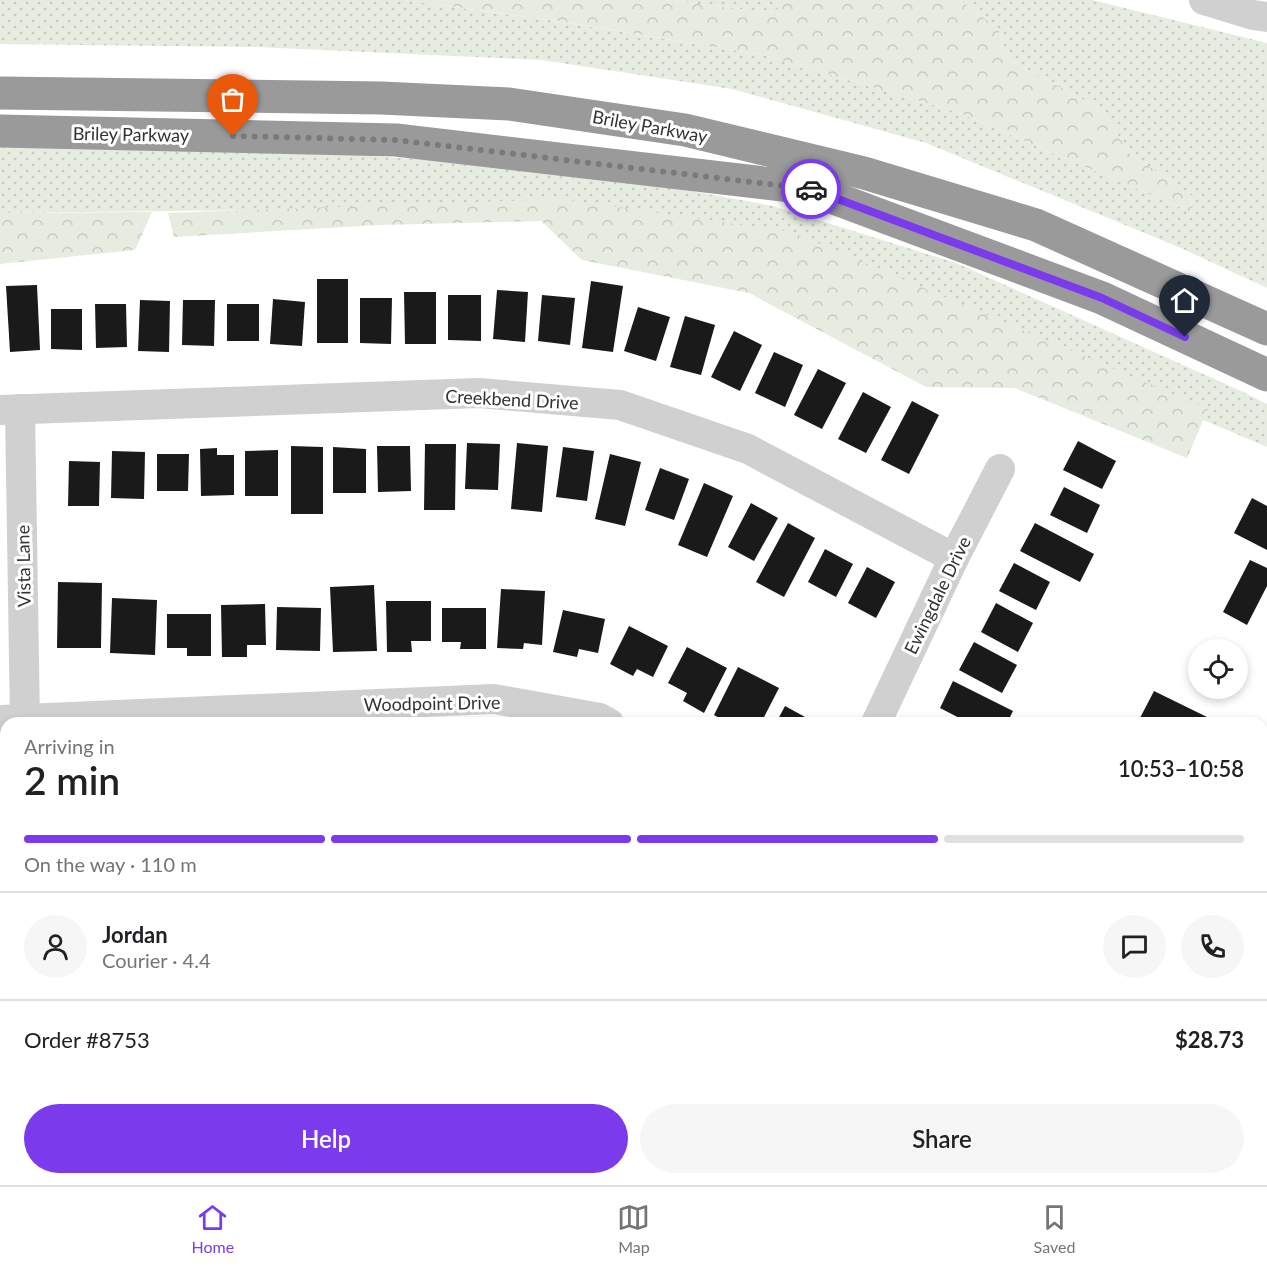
<!DOCTYPE html>
<meta charset="utf-8">
<style>
:root{--surface:#fff;--page:#f6f6f6;--text:#202124;--muted:#757577;--line:#e0e0e0;--accent:#7c3aed}
body{margin:0;font-family:Lato,sans-serif;background:var(--page);color:var(--text);height:100vh;display:flex;flex-direction:column;font-size:22px;white-space:nowrap}
*{box-sizing:border-box;margin:0}
p{font-size:20px;color:var(--muted)}
.icon{flex:none;width:33px;height:33px;fill:none;stroke:currentColor;stroke-width:2;stroke-linecap:round;stroke-linejoin:round}
.map{position:relative;flex:1;overflow:hidden}
.panel{position:absolute;left:0px;top:717px;width:1268px;height:468px;display:flex;flex-direction:column;background:var(--surface);border-radius:18px 18px 0 0;box-shadow:0 3px 9px #0003}
.panel>*{flex:none}
.tools{position:absolute;left:1188px;top:639px;display:grid;gap:12px}
.tools a{display:grid;place-items:center;width:60px;height:60px;border-radius:50%;background:var(--surface);box-shadow:0 3px 9px #0003;font-size:30px}
.pin{position:absolute;display:grid;place-items:center;width:51px;height:51px;color:#fff;margin:-62px -26px;border-radius:50% 50% 50% 0;rotate:-45deg;box-shadow:0 0 6px #0007}
.pin .icon{rotate:45deg}
.courier{position:absolute;display:grid;place-items:center;width:60px;height:60px;margin:-30px;border:4px solid #7c3aed;border-radius:50%;background:#fff;color:#222;box-shadow:0 2px 8px #0007}
.headline em{font-style:normal;font-weight:600}
.headline div{display:flex;flex-direction:column-reverse}
.headline{display:flex;align-items:center;justify-content:space-between;height:102px;padding:0 24px}
h1{font-size:39px;font-weight:600;line-height:45px}
.bar{display:grid;grid-template-columns:repeat(4,1fr);gap:9px 6px;align-content:center;height:72px;padding:0 24px}
.bar i{height:8px;border-radius:4px;background:var(--line)}
.bar .active{background:var(--accent)}
.bar p{grid-column:span 4}
.line{display:flex;align-items:center;gap:15px;padding:0 24px;border-top:2px solid var(--line)}
.line div{flex:1}
.round{display:grid;place-items:center;flex:none;width:63px;height:63px;border-radius:32px;background:var(--page)}
.button{display:flex;gap:12px;margin-top:auto;padding:12px 24px}
.button a{flex:1;height:69px;border-radius:36px;background:var(--accent);color:#fff;font-size:24px;font-weight:600;line-height:69px;text-align:center}
.button a+a{background:var(--page);color:var(--text)}
.menu{display:flex;justify-content:space-around;align-items:center;height:84px;border-top:2px solid var(--line);background:var(--surface);font-size:16px;color:var(--muted)}
.menu a{display:grid;justify-items:center;gap:3px}
.menu .active{color:var(--accent)}
.map>svg:first-child{display:block}
</style>
<div class="map">
<svg width="1267" height="1185" viewBox="0 0 1267 1185">
<defs>
<pattern id="grass-dots" width="8" height="8" patternUnits="userSpaceOnUse" patternTransform="scale(1.5)"><rect width="8" height="8" fill="#e6ecdf"/><path d="M2 2h.1M6 6h.1" fill="none" stroke="#c6cbc0" stroke-width="1.8" stroke-linecap="round"/></pattern>
<pattern id="forest-crowns" width="20" height="18" patternUnits="userSpaceOnUse" patternTransform="scale(1.5)"><rect width="20" height="18" fill="#e6ecdf"/><path d="M2 6a3 3 0 1 1 6 0M12 15a3 3 0 1 1 6 0" fill="none" stroke="#c6cbc0"/></pattern>
</defs>
<rect width="100%" height="100%" fill="#fff"/>
<g fill="url(#grass-dots)">
<polygon points="0,0 404,0 556,21 763,55 957,112 1191,212 1192,196 1128,152 1103,110 1009,60 998,29 960,0 1092,0 1267,43 1267,288 1181,248 926,143 732,89 542,60 257,47 0,44"/>
<polygon points="664,0 784,0 775,13"/>
<polygon points="0,147 314,152 576,170 773,206 956,263 1241,391 1267,404 1267,447 1102,377 524,207 0,213"/>
</g>
<g fill="url(#forest-crowns)">
<polygon points="404,0 664,0 774,13 784,0 960,0 998,29 1009,60 1103,110 1128,152 1192,196 1191,212 957,112 763,55 557,21"/>
<polygon points="562,199 792,232 1208,409 1187,458 1015,388 926,387 749,293 582,260 541,221 380,225 174,237 168,213"/>
<polygon points="152,212 135,250 0,264 0,213"/>
</g>
<g fill="#1a1a1a">
<rect x="317" y="279" width="31" height="64"/>
<polygon points="591,281 623,286 613,352 582,348"/>
<polygon points="37,285 40,350 10,352 6,286"/>
<polygon points="497,290 528,292 525,342 493,339"/>
<polygon points="404,292 436,292 436,344 405,344"/>
<polygon points="448,295 481,295 481,341 448,340"/>
<polygon points="542,295 575,298 570,345 538,341"/>
<polygon points="360,298 392,298 391,344 360,343"/>
<polygon points="273,299 305,302 302,346 270,344"/>
<polygon points="140,300 170,301 169,352 138,351"/>
<polygon points="183,300 215,300 214,346 182,345"/>
<polygon points="95,304 126,304 127,347 96,348"/>
<rect x="227" y="304" width="32" height="37"/>
<polygon points="638,307 670,317 656,361 624,351"/>
<polygon points="51,309 82,309 82,350 51,349"/>
<polygon points="685,316 715,325 701,375 670,367"/>
<polygon points="734,331 762,345 740,391 711,377"/>
<polygon points="774,352 803,365 785,407 755,393"/>
<polygon points="818,369 846,383 822,429 794,415"/>
<polygon points="863,392 891,407 866,453 838,439"/>
<polygon points="912,401 939,415 909,474 881,460"/>
<polygon points="1078,441 1116,461 1102,489 1063,470"/>
<polygon points="467,443 500,444 498,490 465,489"/>
<polygon points="517,443 548,446 542,512 511,509"/>
<polygon points="425,444 456,444 455,510 424,510"/>
<polygon points="291,446 323,447 323,514 291,514"/>
<polygon points="377,446 410,446 411,491 378,492"/>
<polygon points="333,447 366,449 366,493 333,493"/>
<polygon points="563,447 594,451 587,501 556,497"/>
<polygon points="217,448 217,455 234,455 234,495 201,496 200,449"/>
<polygon points="278,450 278,496 245,496 245,451"/>
<polygon points="112,451 145,452 144,499 111,498"/>
<polygon points="157,454 189,454 188,491 157,491"/>
<polygon points="610,454 641,462 625,526 595,519"/>
<polygon points="69,461 100,462 99,506 68,506"/>
<polygon points="660,468 689,479 674,520 645,510"/>
<polygon points="704,483 733,496 707,557 678,545"/>
<polygon points="1064,487 1100,505 1087,533 1050,515"/>
<polygon points="1252,498 1267,506 1267,550 1234,533"/>
<polygon points="751,503 778,518 754,561 728,547"/>
<polygon points="788,523 815,538 784,597 756,582"/>
<polygon points="1035,523 1094,554 1080,582 1020,551"/>
<polygon points="825,549 853,564 836,597 808,582"/>
<polygon points="1250,560 1267,568 1267,586 1247,625 1223,612"/>
<polygon points="1014,563 1050,582 1036,610 999,591"/>
<polygon points="867,567 895,582 876,618 848,603"/>
<polygon points="58,582 102,583 101,648 57,648"/>
<polygon points="374,585 377,651 333,652 330,587"/>
<polygon points="501,589 545,591 542,645 524,643 523,649 497,648"/>
<polygon points="112,598 157,600 155,655 110,653"/>
<polygon points="386,601 431,601 431,641 411,641 412,652 387,652"/>
<polygon points="996,603 1033,623 1018,652 981,632"/>
<polygon points="265,604 266,645 247,645 247,657 222,657 221,605"/>
<polygon points="277,607 321,608 320,651 276,650"/>
<polygon points="442,608 486,608 486,649 460,649 461,642 442,642"/>
<polygon points="563,610 605,619 598,653 579,649 577,657 553,652"/>
<polygon points="167,614 211,614 211,656 187,656 187,648 167,648"/>
<polygon points="629,626 668,646 653,677 637,669 633,676 610,664"/>
<polygon points="974,642 1017,665 1002,693 959,670"/>
<polygon points="687,647 727,668 704,713 683,701 687,693 668,683"/>
<polygon points="738,667 779,688 761,723 728,723 714,715"/>
<polygon points="953,681 1013,711 1007,723 969,723 940,708"/>
<polygon points="1154,691 1207,717 1204,723 1150,723 1140,718"/>
<polygon points="785,706 816,723 776,723"/>
<polygon points="1267,893 1267,920 1262,917 1262,904"/>
<polygon points="1262,939 1267,942 1267,993 1262,990"/>
<polygon points="1267,1145 1267,1185 1255,1185 1248,1182 1250,1179 1262,1179 1262,1156"/>
<polygon points="49,1179 87,1179 84,1185 47,1185"/>
<polygon points="199,1179 243,1179 240,1185 197,1185"/>
<polygon points="352,1179 408,1179 407,1185 350,1185"/>
<polygon points="511,1179 533,1179 543,1185 508,1185"/>
<polygon points="550,1179 574,1179 570,1185 561,1185"/>
<polygon points="691,1179 753,1179 763,1185 701,1185"/>
<polygon points="1126,1179 1145,1179 1155,1185 1123,1185"/>
</g>
<g fill="none" stroke-linecap="round" stroke-linejoin="round">
<g stroke="#d0d0d0" stroke-width="30">
<polyline points="1204,0 1253,15 1267,17"/>
<polyline points="20,409 25,723"/>
<polyline points="0,410 479,393 620,405 748,449 954,558"/>
<polyline points="0,720 494,699 600,718 609,723"/>
<polyline points="876,723 954,558 1000,469"/>
<polyline points="1262,761 1267,749"/>
<polyline points="0,1009 6,1009"/>
<polyline points="1262,1064 1267,1067"/>
<polyline points="0,1151 6,1141"/>
<polyline points="305,1185 306,1179"/>
<polyline points="631,1185 634,1179"/>
<polyline points="1048,1185 1051,1179"/>
</g>
<g stroke="#9a9a9a" stroke-width="33">
<polyline points="0,93 381,98 509,104 685,130 864,173 1036,225 1267,329"/>
<polyline points="0,131 396,140 807,188 1102,298 1267,375"/>
</g>
</g>
<g fill="none" stroke-linecap="round" stroke-linejoin="round">
<polyline stroke="#7a7a7a" stroke-width="6" stroke-dasharray="0 10.8" points="233,136 396,140 811,189"/>
<polyline stroke="#7c3aed" stroke-width="8" points="811,189 1102,298 1185,337"/>
</g>
<g text-anchor="middle" dominant-baseline="central" stroke-width="6" stroke-linejoin="round" paint-order="stroke">
<g font-size="18" fill="#333" stroke="#fff">
<text transform="translate(650 126) rotate(10)">Briley Parkway</text>
<text transform="translate(131 134) rotate(1)">Briley Parkway</text>
<text transform="translate(512 399) rotate(3)">Creekbend Drive</text>
<text transform="translate(23 566) rotate(-91)">Vista Lane</text>
<text transform="translate(937 595) rotate(-64)">Ewingdale Drive</text>
<text transform="translate(432 703) rotate(-1)">Woodpoint Drive</text>
</g>
</g>
</svg>
<div class="tools">
<a><svg class="icon" aria-label="locate" viewBox="0 0 24 24"><circle cx="12" cy="12" r="6"/><path d="M12 2v4M12 18v4M2 12h4M18 12h4"/></svg></a>
</div>
<div class="pin" style="left:233px;top:136px;background:#ea580c"><svg class="icon" aria-label="bag" viewBox="0 0 24 24"><path d="M5 8h14l-1 12H6zM9 8a3 3 0 0 1 6 0"/></svg></div>
<div class="pin" style="left:1185px;top:337px;background:#1f2937"><svg class="icon" aria-label="home" viewBox="0 0 24 24"><path d="M3 11l9-7 9 7M6 9v11h12V9"/></svg></div>
<div class="courier" style="left:811px;top:189px"><svg class="icon" aria-label="car" viewBox="0 0 24 24"><path d="M5 17H2v-5l4-1 3-4h7l3 4 3 1v5h-3M9 17h6M6 11h13"/><circle cx="7" cy="17" r="2"/><circle cx="17" cy="17" r="2"/></svg></div>
<section class="panel">
<div class="headline"><div><h1>2 min</h1><p>Arriving in</p></div><em>10:53–10:58</em></div>
<div class="bar"><i class="active"></i><i class="active"></i><i class="active"></i><i></i><p>On the way · 110 m</p></div>
<div class="line" style="height:108px"><a class="round"><svg class="icon" aria-label="person" viewBox="0 0 24 24"><circle cx="12" cy="8" r="4"/><path d="M4 21q1-7 8-7t8 7"/></svg></a><div><b>Jordan</b><p>Courier · 4.4</p></div><a class="round"><svg class="icon" aria-label="chat" viewBox="0 0 24 24"><path d="M4 5h16v11H9l-5 4z"/></svg></a><a class="round"><svg class="icon" aria-label="phone" viewBox="0 0 24 24"><path d="M5 4h4l2 5-3 2q2 4 5 5l2-3 5 2v4C11 20 4 13 5 4z"/></svg></a></div>
<div class="line" style="height:78px"><div>Order #8753</div><b>$28.73</b></div>
<div class="button"><a>Help</a><a>Share</a></div>
</section>
</div>
<nav class="menu">
<a class="active"><svg class="icon" aria-label="home" viewBox="0 0 24 24"><path d="M3 11l9-7 9 7M6 9v11h12V9"/></svg>Home</a>
<a><svg class="icon" aria-label="map" viewBox="0 0 24 24"><path d="M3 6l6-2 6 2 6-2v14l-6 2-6-2-6 2zM9 4v14M15 6v14"/></svg>Map</a>
<a><svg class="icon" aria-label="saved" viewBox="0 0 24 24"><path d="M7 4h10v16l-5-4-5 4z"/></svg>Saved</a>
</nav>
